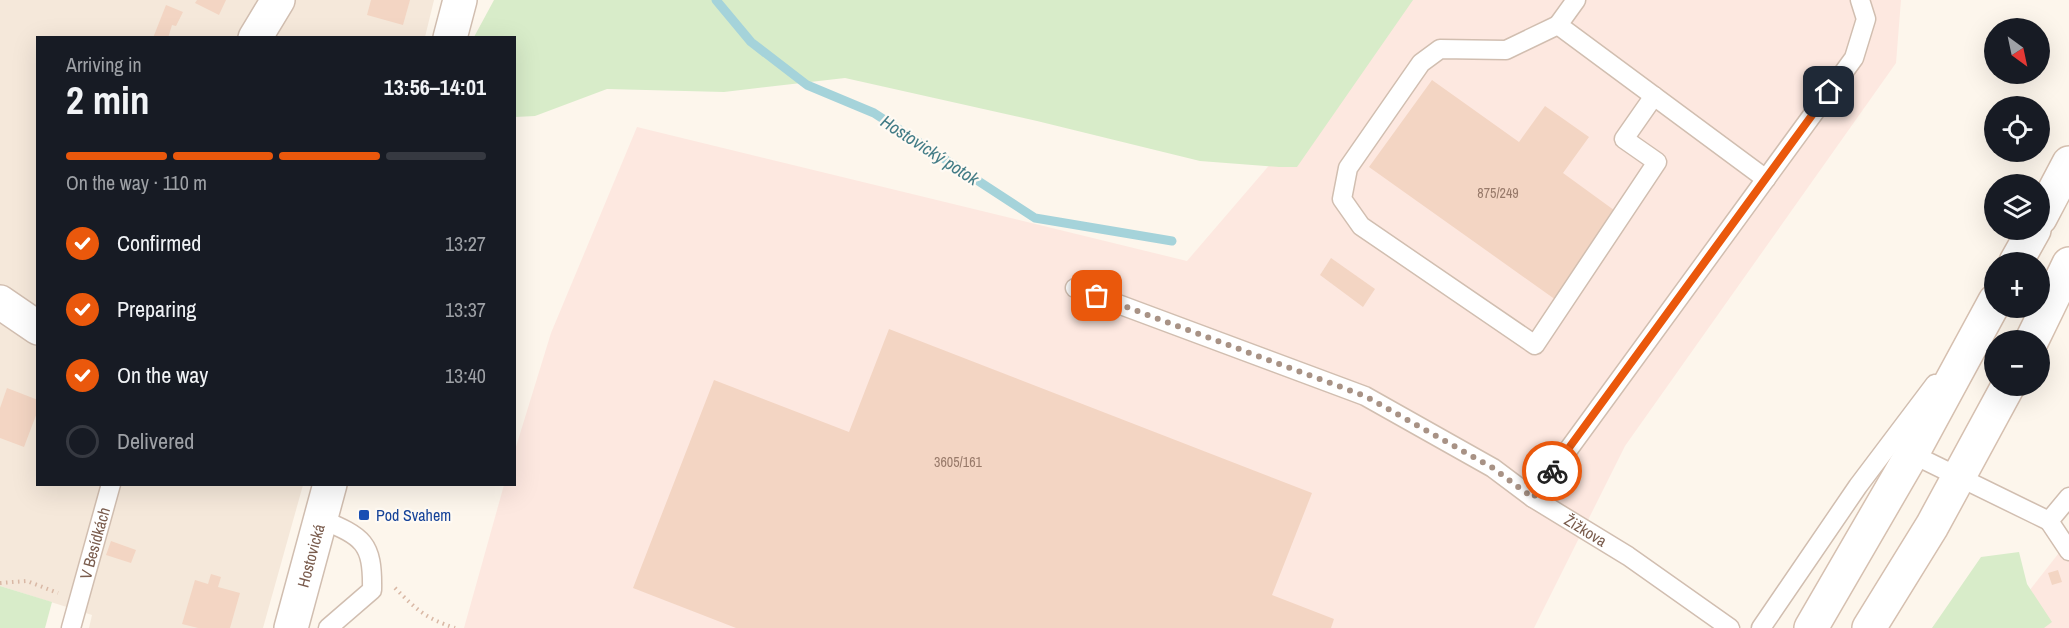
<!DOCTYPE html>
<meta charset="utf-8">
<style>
:root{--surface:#171b24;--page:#242831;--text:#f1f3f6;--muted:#9ea1a6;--line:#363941;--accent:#ea580c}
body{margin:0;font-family:"Archivo Narrow",sans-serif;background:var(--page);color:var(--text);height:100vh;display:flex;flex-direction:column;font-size:22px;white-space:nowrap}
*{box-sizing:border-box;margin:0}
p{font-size:20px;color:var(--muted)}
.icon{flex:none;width:33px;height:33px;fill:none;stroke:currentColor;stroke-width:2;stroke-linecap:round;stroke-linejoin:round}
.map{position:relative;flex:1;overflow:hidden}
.side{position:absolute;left:36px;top:36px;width:480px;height:450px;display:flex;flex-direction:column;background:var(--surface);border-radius:0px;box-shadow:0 6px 24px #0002}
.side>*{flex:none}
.needle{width:39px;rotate:147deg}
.buttons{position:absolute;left:1984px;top:18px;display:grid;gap:12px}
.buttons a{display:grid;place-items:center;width:66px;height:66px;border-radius:50%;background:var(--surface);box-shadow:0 6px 24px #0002;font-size:30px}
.pin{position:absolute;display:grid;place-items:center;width:51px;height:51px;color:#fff;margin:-26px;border-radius:12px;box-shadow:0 3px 9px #0006}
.courier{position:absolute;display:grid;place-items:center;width:60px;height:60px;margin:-30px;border:4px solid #ea580c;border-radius:50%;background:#fff;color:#222;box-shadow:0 2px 8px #0007}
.summary em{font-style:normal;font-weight:700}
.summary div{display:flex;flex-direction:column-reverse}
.summary{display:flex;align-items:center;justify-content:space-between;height:102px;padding:0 30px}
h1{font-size:39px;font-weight:700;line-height:45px}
.bar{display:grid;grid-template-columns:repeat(4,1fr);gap:9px 6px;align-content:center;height:72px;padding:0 30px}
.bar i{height:8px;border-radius:4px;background:var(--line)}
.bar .current{background:var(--accent)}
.bar p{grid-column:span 4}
ol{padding:0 30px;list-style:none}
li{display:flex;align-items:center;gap:18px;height:66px}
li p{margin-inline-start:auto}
li .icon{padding:6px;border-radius:50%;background:var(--accent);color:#fff;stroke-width:4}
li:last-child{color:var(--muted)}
li i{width:33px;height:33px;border:3px solid var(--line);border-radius:50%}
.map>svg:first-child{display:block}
</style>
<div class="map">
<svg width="2069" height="628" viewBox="0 0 2069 628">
<rect width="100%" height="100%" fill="#fdf6ec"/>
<polygon fill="#f5e8da" points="0,0 434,0 425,37 38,38 38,484 303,485 263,628 89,628 92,615 0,586"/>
<g fill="#fde8e0">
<polygon points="1411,0 1901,0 1896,63 1625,446 1534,628 464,628 504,485 514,484 515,450 551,333 637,127 1187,261"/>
<polygon points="2069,540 2069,628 2000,628"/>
</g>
<g fill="#d8ecc9">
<polygon points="494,0 1413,0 1297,167 1279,167 1200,161 1037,121 845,78 724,92 607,89 535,116 515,117 514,38 474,37"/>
<polygon points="2019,552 2027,584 2052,622 2044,628 1932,628 1981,557"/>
<polygon points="0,586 52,602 45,628 0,628"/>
</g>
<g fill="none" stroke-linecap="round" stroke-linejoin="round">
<polyline stroke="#a5d3da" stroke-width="9" points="716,0 751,42 807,85 874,113 1035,218 1172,241"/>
</g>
<g fill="#f3d5c3">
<polygon points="197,0 226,0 219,15 195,3"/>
<polygon points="371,0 410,0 403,25 367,15"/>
<polygon points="166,5 183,12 176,26 172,25 168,38 153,38"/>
<polygon points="1432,80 1519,142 1545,106 1589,137 1563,173 1618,213 1556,300 1369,167"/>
<polygon points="1331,258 1375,289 1363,307 1320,275"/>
<polygon points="889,329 1312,493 1272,595 1334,619 1331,628 736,628 633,588 714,380 849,432"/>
<polygon points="7,388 38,400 38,410 24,447 0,438 0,408"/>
<polygon points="111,541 136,550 131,563 106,555"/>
<polygon points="2058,570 2062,582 2052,585 2048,573"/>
<polygon points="211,574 221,577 218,587 240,593 230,628 198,628 182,624 195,580 208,584"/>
</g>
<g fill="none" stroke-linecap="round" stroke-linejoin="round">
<defs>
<g id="service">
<polyline points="1576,0 1558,25 1766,179"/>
<polyline points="1558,25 1506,50 1440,49 1421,63 1348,168 1342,199 1361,226 1535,345 1657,162 1624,139 1654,96"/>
<path id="s1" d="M1075,288L1365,396L1493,468L1533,498L1628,556L1730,628"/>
<polyline points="1912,454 2049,521 2069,497"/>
<polyline points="1533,498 1854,58 1866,19 1860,0"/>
<path d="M321,519C363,537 373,542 372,590L328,628"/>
<polyline points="2049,521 2069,551"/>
<path id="s2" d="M71,628L111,484"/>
<polyline points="1761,628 1858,486 1935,384"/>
</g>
<g id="minor">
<polyline points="255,38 278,0"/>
<polyline points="0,302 38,328"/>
</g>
<g id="tertiary">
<polyline points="450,38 460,0"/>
<path id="s3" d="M291,628L330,484"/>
</g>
<g id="secondary">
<polyline points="2040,218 2069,163"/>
<polyline points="2016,262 2034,230"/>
<polyline points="2032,340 2069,264"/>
<polyline points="1811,628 1912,454 1995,301"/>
<polyline points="1869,628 1932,526 2008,386"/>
</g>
</defs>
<use href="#service" stroke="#d1beb0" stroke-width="21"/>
<use href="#minor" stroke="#d1beb0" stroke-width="36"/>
<use href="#tertiary" stroke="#d1beb0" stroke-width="36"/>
<use href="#secondary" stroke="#d6c0b0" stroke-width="36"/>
<g stroke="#d9b8a5" stroke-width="4" stroke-dasharray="1.5 4.5" stroke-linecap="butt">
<polyline points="0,583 27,581 58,593"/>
<path d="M395,588C417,610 425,618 455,628"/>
</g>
<use href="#service" stroke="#fff" stroke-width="18"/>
<use href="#minor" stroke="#fff" stroke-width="33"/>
<use href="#tertiary" stroke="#fff" stroke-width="33"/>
<use href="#secondary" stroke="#fff" stroke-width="33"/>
</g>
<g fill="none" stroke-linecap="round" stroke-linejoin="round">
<polyline stroke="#a89285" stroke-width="6" stroke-dasharray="0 10.8" points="1097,296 1365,396 1493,468 1533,498 1552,471"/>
<polyline stroke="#ea580c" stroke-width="8" points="1552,471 1829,92"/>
</g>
<rect fill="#1a4fb4" stroke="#fffaf3" stroke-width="2" x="358" y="509" width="12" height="12" rx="3"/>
<g text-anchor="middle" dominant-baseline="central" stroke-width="4.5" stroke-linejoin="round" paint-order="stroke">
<g font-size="14" fill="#987a6a">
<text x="1498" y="193">875/249</text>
<text x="958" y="462">3605/161</text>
</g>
<g font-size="16" fill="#164399" stroke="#fffaf3" text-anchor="start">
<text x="376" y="515">Pod Svahem</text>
</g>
<g font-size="16" fill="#7a5c4d" stroke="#fffaf3">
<text stroke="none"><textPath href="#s1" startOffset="568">Žižkova</textPath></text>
<text stroke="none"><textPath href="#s2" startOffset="88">V Besídkách</textPath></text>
<text stroke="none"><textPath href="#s3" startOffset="75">Hostovická</textPath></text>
</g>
<g font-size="18" font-style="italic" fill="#437c86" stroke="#fffaf3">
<text transform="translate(930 150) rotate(33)">Hostovický potok</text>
</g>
</g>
</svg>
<div class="buttons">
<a><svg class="needle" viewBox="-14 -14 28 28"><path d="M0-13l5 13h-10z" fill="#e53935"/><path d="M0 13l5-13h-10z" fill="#9ea1a6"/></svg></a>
<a><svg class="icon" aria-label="locate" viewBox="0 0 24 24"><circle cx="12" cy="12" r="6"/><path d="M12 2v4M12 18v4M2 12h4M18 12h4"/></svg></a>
<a><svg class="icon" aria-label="layers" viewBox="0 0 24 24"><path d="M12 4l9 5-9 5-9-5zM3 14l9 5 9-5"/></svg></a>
<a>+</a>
<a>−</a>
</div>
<div class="pin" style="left:1097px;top:296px;background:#ea580c"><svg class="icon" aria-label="bag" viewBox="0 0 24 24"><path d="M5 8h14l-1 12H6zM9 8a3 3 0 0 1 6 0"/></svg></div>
<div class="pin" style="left:1829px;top:92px;background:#1f2937"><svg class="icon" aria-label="home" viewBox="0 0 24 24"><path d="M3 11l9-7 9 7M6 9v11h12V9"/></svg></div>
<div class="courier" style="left:1552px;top:471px"><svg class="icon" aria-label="bike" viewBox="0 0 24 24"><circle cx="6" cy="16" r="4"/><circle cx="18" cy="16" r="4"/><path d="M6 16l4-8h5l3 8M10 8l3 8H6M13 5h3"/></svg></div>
<section class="side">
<div class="summary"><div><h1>2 min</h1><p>Arriving in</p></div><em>13:56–14:01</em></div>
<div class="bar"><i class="current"></i><i class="current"></i><i class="current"></i><i></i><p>On the way · 110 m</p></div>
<ol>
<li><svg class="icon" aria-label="check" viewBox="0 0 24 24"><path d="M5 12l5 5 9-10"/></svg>Confirmed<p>13:27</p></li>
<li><svg class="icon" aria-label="check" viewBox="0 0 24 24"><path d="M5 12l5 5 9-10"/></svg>Preparing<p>13:37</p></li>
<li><svg class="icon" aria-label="check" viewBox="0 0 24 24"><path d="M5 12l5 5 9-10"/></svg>On the way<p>13:40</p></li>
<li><i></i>Delivered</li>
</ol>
</section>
</div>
